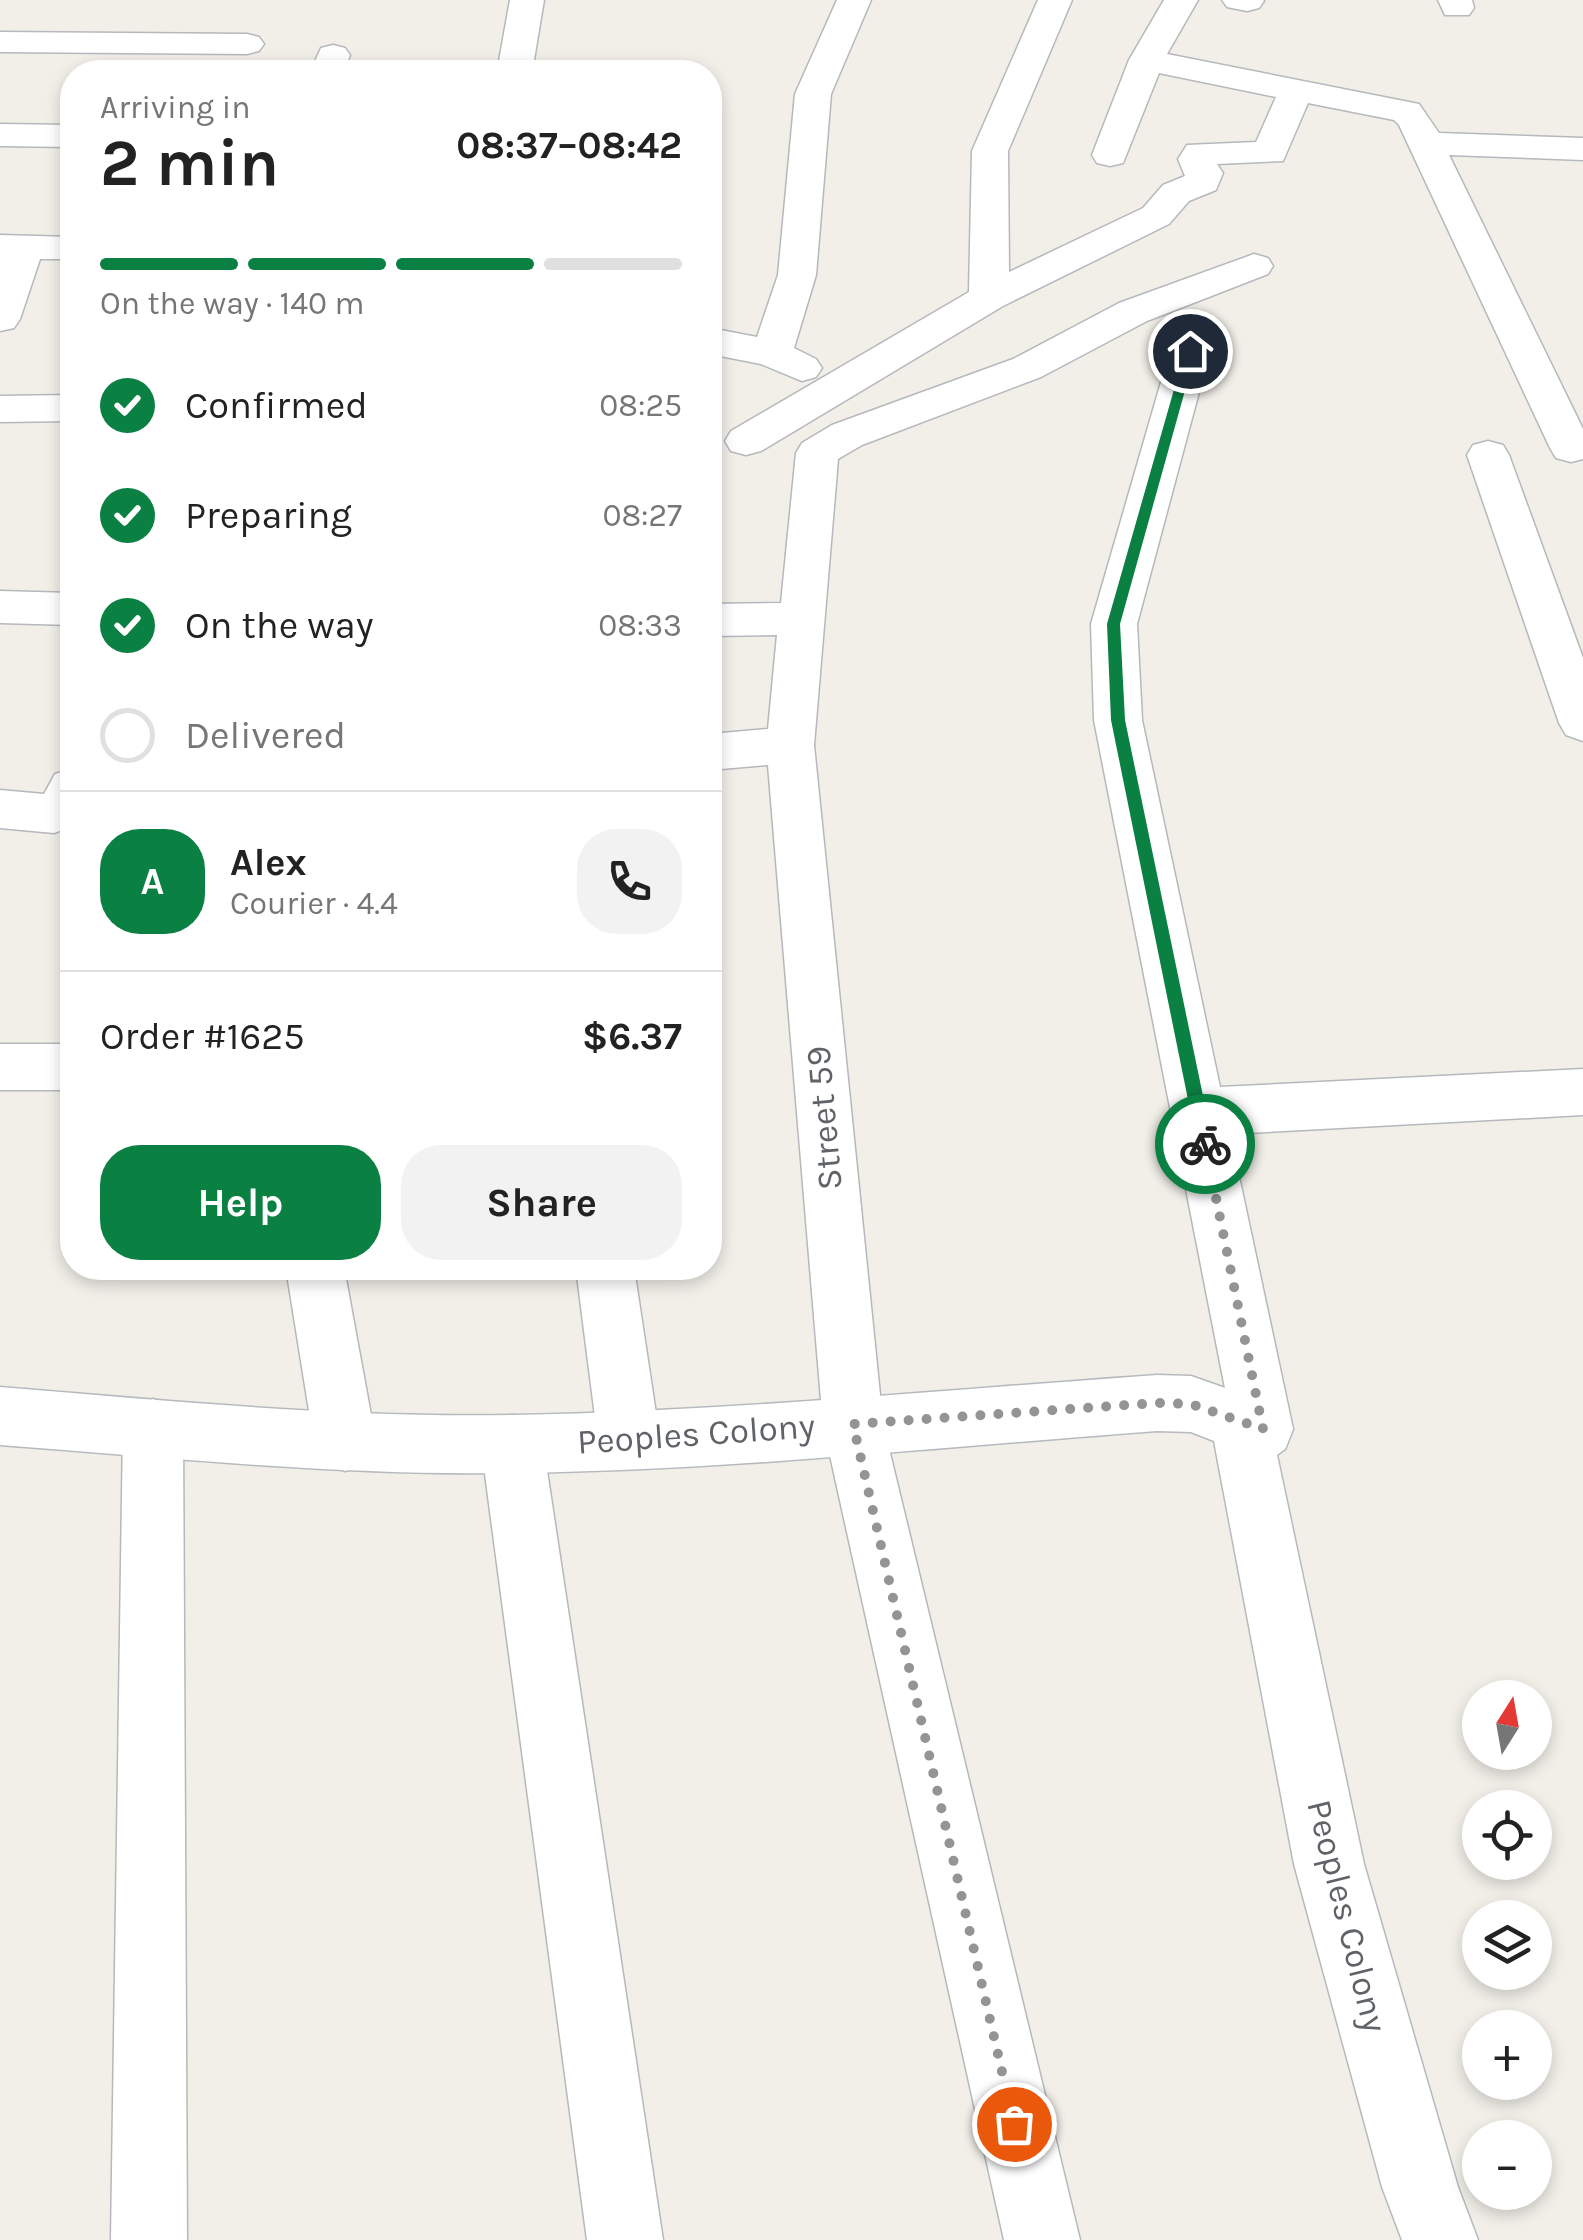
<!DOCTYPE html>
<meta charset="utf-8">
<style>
:root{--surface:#fff;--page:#f2f2f2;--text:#222;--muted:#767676;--line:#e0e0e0;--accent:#0b8043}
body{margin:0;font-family:Karla,sans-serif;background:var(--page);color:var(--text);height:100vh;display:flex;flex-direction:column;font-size:38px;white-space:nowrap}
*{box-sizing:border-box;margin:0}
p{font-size:32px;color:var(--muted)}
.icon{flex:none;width:55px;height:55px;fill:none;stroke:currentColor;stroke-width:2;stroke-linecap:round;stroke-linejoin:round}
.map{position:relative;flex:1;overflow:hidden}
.drawer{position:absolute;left:60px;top:60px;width:662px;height:1220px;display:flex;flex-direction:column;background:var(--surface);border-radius:40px;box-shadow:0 5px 15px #0003}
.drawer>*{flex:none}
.needle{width:65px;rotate:11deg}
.controls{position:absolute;left:1462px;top:1680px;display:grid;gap:20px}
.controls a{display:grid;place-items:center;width:90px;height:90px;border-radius:50%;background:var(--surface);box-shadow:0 5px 15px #0003;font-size:50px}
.pin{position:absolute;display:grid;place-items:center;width:85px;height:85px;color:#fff;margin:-42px;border:5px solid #fff;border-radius:50%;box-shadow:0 2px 10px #0007}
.courier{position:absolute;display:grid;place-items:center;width:100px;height:100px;margin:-50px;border:8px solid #0b8043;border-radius:50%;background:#fff;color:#222;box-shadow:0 2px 12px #0007}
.overview em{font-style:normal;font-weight:700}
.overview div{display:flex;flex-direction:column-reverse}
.overview{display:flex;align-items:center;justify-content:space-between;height:170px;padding:0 40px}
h1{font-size:65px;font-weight:700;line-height:75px}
.bar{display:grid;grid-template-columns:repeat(4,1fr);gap:15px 10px;align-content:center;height:120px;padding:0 40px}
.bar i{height:12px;border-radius:8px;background:var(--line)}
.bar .on{background:var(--accent)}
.bar p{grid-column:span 4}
.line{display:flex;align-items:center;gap:25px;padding:0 40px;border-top:2px solid var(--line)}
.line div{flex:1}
.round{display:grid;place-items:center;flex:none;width:105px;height:105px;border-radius:40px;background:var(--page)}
ol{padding:0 40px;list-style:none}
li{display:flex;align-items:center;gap:30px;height:110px}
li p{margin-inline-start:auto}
li .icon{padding:10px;border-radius:50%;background:var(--accent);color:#fff;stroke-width:4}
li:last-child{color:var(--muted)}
li i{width:55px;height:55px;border:5px solid var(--line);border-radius:50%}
.primary-button{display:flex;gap:20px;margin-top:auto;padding:20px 40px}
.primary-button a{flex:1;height:115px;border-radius:40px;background:var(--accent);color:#fff;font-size:40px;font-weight:700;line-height:115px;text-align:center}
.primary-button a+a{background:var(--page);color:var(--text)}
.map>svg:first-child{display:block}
</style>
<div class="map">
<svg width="1583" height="2240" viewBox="0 0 1583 2240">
<rect width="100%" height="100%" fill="#f1efe8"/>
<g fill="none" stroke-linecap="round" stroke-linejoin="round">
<defs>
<g id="street">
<polygon points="510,0 544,0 532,72 497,72"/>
<polygon points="837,0 871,0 831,94 816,275 794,348 816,359 822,368 816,377 802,381 761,364 710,354 710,328 757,337 778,275 795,94"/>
<polygon points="1038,0 1072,0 1008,151 1009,272 1143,208 1163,185 1185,176 1178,159 1187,145 1256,142 1276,97 1159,73 1123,163 1110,166 1097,163 1092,155 1129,60 1164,0 1198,0 1167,54 1419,104 1439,133 1583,138 1583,160 1449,155 1583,429 1583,459 1571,462 1556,458 1550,448 1399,125 1394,120 1308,103 1283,161 1217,164 1223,173 1216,190 1189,201 1169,224 1003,306 761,451 746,455 731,451 725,441 731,431 969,292 972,151"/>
<polygon points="1222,0 1263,0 1264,1 1259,8 1247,11 1227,7"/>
<polygon points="1438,0 1472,0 1474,8 1469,15 1445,15"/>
<polygon points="0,32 247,34 259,37 264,44 259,51 247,54 0,52"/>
<polygon points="333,45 345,48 350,55 344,72 310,72 321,48"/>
<polygon points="0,124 72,125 72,147 0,146"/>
<polygon points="0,235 72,237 72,259 40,259 20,319 14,328 0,331"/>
<polygon points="1254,254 1268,258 1273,266 1268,274 1147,321 1041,377 862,445 838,459 814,745 883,1424 1080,2240 1004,2240 823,1424 768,765 710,770 710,734 768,729 777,635 710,636 710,604 781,603 796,453 802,443 832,425 1013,359 1119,303"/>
<polygon points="1190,338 1204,342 1210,351 1137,624 1142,720 1220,1087 1583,1069 1583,1115 1230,1134 1293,1429 1285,1449 1263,1458 1241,1449 1233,1429 1094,720 1091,624 1170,351 1176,342"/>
<polygon points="72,395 72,421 0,422 0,396"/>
<polygon points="1488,441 1503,445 1509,455 1583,658 1583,741 1566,735 1559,723 1467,455 1473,445"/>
<polygon points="0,591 72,593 72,625 0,623"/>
<polygon points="72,769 71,827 54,833 0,828 0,790 44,794 55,774"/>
<rect x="0" y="1044" width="72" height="46"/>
<polygon points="286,1268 344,1268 376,1442 367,1463 345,1471 323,1463 314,1442"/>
<polygon points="576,1268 634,1268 660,1440 651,1461 629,1469 607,1461 598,1440"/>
<polygon points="153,1399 175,1408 183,1428 187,2240 111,2240 123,1428 131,1408"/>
<polygon points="512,1415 534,1423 543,1444 663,2240 587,2240 481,1444 490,1423"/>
</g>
<path id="secondary" d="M1157,1375L1191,1376L1285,1409L1293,1429L1285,1449L1277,1455L1364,1864L1458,2187L1478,2240H1402L1382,2187L1294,1864L1214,1441L1191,1432L1157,1431C943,1447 729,1470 514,1473C342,1476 171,1458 0,1445V1387C171,1401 342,1418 514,1415C729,1411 943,1390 1157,1375Z"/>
</defs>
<use href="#street" stroke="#b5b8bc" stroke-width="3"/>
<use href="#secondary" stroke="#b6babf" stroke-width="3"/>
<use href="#street" fill="#fff" fill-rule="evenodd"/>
<use href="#secondary" fill="#fff" fill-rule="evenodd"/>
</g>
<polygon fill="#0b8043" points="1190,347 1196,351 1120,624 1125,720 1213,1144 1205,1151 1197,1144 1111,720 1107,624 1185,351"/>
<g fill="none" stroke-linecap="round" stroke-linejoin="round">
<polyline stroke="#929495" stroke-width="10" stroke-dasharray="0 18" points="1014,2124 853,1424 1158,1403 1191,1404 1263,1429 1205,1144"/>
</g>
<g text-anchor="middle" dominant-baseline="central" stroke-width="8" stroke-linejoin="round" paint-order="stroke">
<g font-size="35" fill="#5f6368" stroke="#fff">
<text transform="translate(824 1118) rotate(-95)">Street 59</text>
<text transform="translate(696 1434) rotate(-4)">Peoples Colony</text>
<text transform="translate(1347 1916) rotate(76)">Peoples Colony</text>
</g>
</g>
</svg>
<div class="controls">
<a><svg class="needle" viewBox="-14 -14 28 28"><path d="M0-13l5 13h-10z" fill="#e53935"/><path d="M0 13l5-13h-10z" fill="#767676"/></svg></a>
<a><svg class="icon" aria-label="locate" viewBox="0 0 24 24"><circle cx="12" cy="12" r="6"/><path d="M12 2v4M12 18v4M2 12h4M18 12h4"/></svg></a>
<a><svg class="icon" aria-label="layers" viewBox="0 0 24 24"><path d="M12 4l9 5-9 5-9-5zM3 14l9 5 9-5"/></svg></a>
<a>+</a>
<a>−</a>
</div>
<div class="pin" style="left:1014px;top:2124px;background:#ea580c"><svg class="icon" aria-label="bag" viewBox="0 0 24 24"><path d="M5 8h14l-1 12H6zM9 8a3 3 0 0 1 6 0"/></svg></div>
<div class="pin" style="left:1190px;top:351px;background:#1f2937"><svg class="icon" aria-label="home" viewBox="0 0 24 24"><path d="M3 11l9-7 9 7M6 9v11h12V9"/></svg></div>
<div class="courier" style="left:1205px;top:1144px"><svg class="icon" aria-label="bike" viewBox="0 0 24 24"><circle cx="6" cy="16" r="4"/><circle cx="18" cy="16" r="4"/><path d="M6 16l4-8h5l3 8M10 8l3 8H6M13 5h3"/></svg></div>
<section class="drawer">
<div class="overview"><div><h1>2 min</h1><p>Arriving in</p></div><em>08:37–08:42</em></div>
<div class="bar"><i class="on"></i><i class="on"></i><i class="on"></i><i></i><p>On the way · 140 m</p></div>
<ol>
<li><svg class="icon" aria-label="check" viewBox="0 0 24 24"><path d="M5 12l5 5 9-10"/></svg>Confirmed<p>08:25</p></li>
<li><svg class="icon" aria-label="check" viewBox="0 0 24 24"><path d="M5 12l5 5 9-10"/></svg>Preparing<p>08:27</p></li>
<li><svg class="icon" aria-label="check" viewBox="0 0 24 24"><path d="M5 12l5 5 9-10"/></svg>On the way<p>08:33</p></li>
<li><i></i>Delivered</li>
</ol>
<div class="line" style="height:180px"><b class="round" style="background:var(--accent);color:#fff">A</b><div><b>Alex</b><p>Courier · 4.4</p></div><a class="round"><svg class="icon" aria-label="phone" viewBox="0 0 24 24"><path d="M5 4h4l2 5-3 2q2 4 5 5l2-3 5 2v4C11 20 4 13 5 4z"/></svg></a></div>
<div class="line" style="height:130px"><div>Order #1625</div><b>$6.37</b></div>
<div class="primary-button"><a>Help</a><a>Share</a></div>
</section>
</div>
